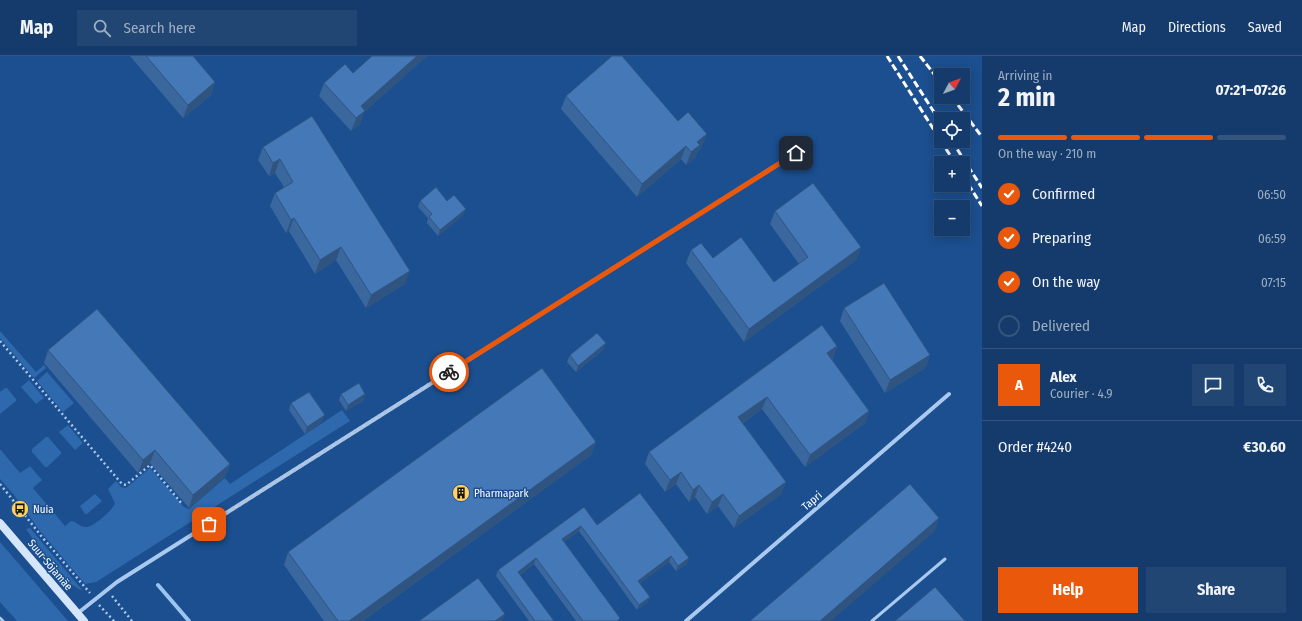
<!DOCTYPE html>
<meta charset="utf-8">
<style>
:root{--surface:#143b6b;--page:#214673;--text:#f1f3f6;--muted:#9dadc1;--line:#33557e;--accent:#ea580c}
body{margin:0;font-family:"Fira Sans Condensed",sans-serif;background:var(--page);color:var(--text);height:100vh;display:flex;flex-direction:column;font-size:15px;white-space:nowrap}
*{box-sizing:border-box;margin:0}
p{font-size:13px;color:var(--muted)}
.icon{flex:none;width:22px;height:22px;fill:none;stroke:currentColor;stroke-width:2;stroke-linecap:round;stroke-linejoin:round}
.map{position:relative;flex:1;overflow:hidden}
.details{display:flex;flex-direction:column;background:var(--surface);width:320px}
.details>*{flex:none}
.needle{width:26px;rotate:49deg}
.tools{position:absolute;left:934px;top:12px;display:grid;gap:8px}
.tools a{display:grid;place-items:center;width:36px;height:36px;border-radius:0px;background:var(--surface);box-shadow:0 2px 10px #0003,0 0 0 1px var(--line);font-size:20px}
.pin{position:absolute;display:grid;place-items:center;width:34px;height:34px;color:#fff;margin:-17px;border-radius:8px;box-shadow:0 2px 6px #0006}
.courier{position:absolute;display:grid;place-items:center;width:40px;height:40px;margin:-20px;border:3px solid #ea580c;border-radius:50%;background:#fff;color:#222;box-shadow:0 1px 5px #0007}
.overview em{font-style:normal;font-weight:700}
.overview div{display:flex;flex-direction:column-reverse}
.overview{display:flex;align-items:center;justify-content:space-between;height:68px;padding:0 16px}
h1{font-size:26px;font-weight:700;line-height:30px}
.bar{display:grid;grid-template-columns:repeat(4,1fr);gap:6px 4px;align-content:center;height:48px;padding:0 16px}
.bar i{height:5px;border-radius:3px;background:var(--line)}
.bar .current{background:var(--accent)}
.bar p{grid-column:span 4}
.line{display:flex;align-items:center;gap:10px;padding:0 16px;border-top:1px solid var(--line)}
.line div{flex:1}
.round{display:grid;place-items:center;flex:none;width:42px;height:42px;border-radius:0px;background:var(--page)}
ol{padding:0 16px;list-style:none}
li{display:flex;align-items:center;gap:12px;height:44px}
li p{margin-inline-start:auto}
li .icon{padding:4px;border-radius:50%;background:var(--accent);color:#fff;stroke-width:4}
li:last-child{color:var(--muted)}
li i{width:22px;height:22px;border:2px solid var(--line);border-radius:50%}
.button{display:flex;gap:8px;margin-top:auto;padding:8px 16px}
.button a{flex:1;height:46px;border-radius:0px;background:var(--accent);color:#fff;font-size:16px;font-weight:700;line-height:46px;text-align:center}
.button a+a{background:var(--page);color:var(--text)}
header{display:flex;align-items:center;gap:24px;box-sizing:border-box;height:56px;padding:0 20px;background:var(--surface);border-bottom:1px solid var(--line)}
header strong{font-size:19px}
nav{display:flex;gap:22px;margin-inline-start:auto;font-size:14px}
.search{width:280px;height:36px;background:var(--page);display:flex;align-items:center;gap:10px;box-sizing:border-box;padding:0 14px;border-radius:0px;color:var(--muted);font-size:15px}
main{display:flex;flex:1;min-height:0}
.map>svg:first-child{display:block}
</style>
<header>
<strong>Map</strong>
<div class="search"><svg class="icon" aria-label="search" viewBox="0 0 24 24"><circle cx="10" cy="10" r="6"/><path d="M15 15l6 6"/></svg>Search here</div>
<nav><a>Map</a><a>Directions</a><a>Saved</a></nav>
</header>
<main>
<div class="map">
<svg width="982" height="565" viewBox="0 0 982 565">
<rect width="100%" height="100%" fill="#1b4f8f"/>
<g fill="#2e69ad">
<polygon points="0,275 36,316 44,309 46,312 34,322 0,282"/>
<polygon points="47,316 74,347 63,356 37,325"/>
<polygon points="29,324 44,342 36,348 21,331"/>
<polygon points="5,332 7,332 16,343 16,345 0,358 0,336"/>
<path d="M342,354L350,365L96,526L85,528L40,475L14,439L0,423V393L20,417L30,410L42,424L33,432L65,470L71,465C77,466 80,471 85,471C93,472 111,455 115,448L113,443L108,433L116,425L121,431L126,432L150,412L184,451L189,453L225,422L230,428Z"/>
<polygon points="68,369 83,387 75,394 59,376"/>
<polygon points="46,381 48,381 61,396 61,398 47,411 45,411 32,396 32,393"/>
<polygon points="95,438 102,445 87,458 85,458 80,450"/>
<path d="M30,472L83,535C55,522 43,497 26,473Z"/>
<polygon points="0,486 68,565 69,565 17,565 0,546"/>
</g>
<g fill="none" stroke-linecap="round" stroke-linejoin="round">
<polyline stroke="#9cc4f0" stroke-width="4" points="158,529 189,565"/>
<g stroke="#a9c9ee" stroke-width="2.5" stroke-dasharray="2 3" stroke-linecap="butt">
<polyline points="0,285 122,428 126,429 150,409 182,448"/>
<polyline points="0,428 20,453 42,481 90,537"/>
<polyline points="112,540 132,565"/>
<polyline points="99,549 114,565"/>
</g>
<g stroke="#a9c9ee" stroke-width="3">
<polyline points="0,562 3,565"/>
<polyline points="872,565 945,503"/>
</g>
<g stroke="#a9c9ee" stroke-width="4">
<polyline points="78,557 117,526 796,97"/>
<polyline points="686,565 949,338"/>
</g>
<polyline stroke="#d6e6fa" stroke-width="8" points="0,467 84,565"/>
<g stroke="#fff" stroke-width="3" stroke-dasharray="7 3" stroke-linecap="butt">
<polyline points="887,0 955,107"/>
<polyline points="898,0 941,67"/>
<polyline points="920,0 941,27"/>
<polyline points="952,41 982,81"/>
<polyline points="952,85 982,132"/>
<polyline points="963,120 982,150"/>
</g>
</g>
<g fill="#3a679d">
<polygon points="130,0 193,0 215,26 211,39 183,62"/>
<polygon points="372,0 427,0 364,56 360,68 351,75 319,40 324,27 353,17"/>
<polygon points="566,40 678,65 702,91 698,95 695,102 686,109 681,103 637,141 561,53"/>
<polygon points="312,60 405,228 366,252 336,204 315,218 289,175 286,177 270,150 275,137 284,131 275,117 269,120 258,104 263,91"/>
<polygon points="420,145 447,145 463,159 438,180 427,167 428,162 418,151"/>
<polygon points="775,155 861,191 856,204 744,286 686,207 691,194 713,202 774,226 799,208 770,168"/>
<polygon points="844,252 930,299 925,312 885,337 840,265"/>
<polygon points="837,290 833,302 832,303 869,355 865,367 805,411 762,353 743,367 786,426 781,438 734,472 718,450 707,458 695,441 689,446 676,428 665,436 645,408 649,396"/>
<polygon points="48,294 230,408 225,421 189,452 150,407 138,417 44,307"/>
<polygon points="603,294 576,316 567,306 570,299"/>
<polygon points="341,338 365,338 363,345 346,355 339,344"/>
<polygon points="291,347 322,366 305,378 289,354"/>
<polygon points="596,386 591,399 363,565 324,565 284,509 288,496"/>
<polygon points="640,437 687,508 676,515 669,506 640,527 648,546 637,554 579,475 564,486 619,565 576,565 534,508 520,519 554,565 529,565 496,520 498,514 584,451 597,469"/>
</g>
<g fill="#305480">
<polygon points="417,0 427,0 364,56 360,68 351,75 361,50"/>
<polygon points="215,26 211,39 183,62 188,49"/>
<polygon points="707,78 702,91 698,95 695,102 686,109 691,96 697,86"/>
<polygon points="686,90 681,103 637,141 642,128"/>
<polygon points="280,103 275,117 269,120 273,107"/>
<polygon points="466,153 463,159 438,180 440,174"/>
<polygon points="294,162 289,175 286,177 291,164"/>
<polygon points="341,191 336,204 315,218 320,204"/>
<polygon points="861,191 856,204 744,286 749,273"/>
<polygon points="410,215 405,228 366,252 371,239"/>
<polygon points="606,287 603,294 576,316 578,310"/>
<polygon points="837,290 833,302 823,309 827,297"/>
<polygon points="930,299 925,312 885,337 890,324"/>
<polygon points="365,338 363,345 346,355 348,349"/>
<polygon points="767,341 762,353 734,373 738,361"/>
<polygon points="869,355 865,367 805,411 810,399"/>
<polygon points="325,359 322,366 305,378 307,371"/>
<polygon points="596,386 591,399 363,565 349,565"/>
<polygon points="155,394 150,407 138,417 143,404"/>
<polygon points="230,408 225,421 189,452 193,439"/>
<polygon points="681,416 676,428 665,436 670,424"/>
<polygon points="786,426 781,438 734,472 739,460"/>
<polygon points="699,429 695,441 689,446 693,434"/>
<polygon points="723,438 718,450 707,458 712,446"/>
<polygon points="939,462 935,475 831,565 820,565"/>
<polygon points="581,470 579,475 560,489 562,483"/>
<polygon points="671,500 669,506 636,530 638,525"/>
<polygon points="536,502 534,508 516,522 518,516"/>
<polygon points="689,502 687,508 676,515 678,510"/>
<polygon points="650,541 648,546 637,554 639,549"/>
<polygon points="505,558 502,565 495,565"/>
</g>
<g fill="#4478b7" stroke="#305480">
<polygon points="146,0 193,0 215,26 188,49"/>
<polygon points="372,0 417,0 361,50 365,55 356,62 324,27 345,8 353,17"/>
<polygon points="612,0 622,0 678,65 688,56 707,78 697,86 700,89 691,96 686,90 642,128 566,40"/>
<polygon points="312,60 410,215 371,239 341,191 320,204 294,162 291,164 275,137 293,126 280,103 273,107 263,91"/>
<polygon points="813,127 861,191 749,273 691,194 701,187 713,202 741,181 774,226 808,201 775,155"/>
<polygon points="436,131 447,145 454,139 466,153 440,174 429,161 432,158 420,145"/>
<polygon points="884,227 930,299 890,324 844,252"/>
<polygon points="97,253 230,408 193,439 155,394 143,404 48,294"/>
<polygon points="822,269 837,290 827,297 869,355 810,399 767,341 738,361 786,426 739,460 723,438 712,446 699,429 693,434 681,416 670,424 649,396"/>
<polygon points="597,277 606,287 578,310 570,299"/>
<polygon points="542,312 596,386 349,565 338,565 288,496"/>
<polygon points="359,327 365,338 348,349 341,338"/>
<polygon points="309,336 325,359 307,371 291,347"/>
<polygon points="910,428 939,462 820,565 750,565"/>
<polygon points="640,437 689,502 678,510 671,500 638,525 650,541 639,549 581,470 562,483 620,562 617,565 583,565 536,502 518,516 554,565 535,565 498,514 584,451 597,469"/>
<polygon points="478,522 505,558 495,565 419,565"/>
<polygon points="935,531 965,565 895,565"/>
</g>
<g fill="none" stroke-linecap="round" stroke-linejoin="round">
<polyline stroke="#afc1d8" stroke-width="4" stroke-dasharray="0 7.2" points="209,468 449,316"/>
<polyline stroke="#ea580c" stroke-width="5" points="449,316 796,97"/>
</g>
<defs>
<symbol id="building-disc" viewBox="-11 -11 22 22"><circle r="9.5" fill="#ffd166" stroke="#1b4f8f"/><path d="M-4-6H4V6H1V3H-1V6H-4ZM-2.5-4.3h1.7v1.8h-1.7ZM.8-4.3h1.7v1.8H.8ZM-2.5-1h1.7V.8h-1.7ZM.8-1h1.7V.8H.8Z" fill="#111"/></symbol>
<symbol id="bus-disc" viewBox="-11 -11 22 22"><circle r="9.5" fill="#ffd166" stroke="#1b4f8f"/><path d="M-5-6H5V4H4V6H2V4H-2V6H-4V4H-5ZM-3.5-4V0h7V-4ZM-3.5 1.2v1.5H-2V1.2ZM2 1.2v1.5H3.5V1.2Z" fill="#111"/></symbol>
</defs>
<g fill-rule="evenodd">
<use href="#building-disc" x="451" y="427" width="20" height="20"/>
<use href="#bus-disc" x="10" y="443" width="20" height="20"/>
</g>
<g text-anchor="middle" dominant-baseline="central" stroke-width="3" stroke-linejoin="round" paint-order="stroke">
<g font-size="11" fill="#fff" stroke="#1b4f8f" text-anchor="start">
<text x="474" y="437">Pharmapark</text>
<text x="33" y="453">Nuia</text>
</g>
<g font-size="11" fill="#fff" stroke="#1b4f8f">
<text transform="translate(812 445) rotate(-41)">Tapri</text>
<text transform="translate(50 509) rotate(50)">Suur-Sõjamäe</text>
</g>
</g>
</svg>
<div class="tools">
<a><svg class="needle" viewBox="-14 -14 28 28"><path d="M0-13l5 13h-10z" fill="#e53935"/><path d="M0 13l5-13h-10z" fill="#9dadc1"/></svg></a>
<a><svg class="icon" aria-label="locate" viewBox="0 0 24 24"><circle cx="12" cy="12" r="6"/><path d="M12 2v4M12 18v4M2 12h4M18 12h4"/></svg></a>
<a>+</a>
<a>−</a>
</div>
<div class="pin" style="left:209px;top:468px;background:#ea580c"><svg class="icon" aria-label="bag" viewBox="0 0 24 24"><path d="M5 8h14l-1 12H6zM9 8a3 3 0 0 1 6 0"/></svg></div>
<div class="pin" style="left:796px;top:97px;background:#1f2937"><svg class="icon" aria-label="home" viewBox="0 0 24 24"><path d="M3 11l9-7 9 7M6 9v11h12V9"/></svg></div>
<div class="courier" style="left:449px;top:316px"><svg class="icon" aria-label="bike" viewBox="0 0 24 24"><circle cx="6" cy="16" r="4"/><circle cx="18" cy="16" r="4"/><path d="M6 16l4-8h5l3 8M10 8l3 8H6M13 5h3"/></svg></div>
</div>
<section class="details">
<div class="overview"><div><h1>2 min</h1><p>Arriving in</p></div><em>07:21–07:26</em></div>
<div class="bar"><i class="current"></i><i class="current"></i><i class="current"></i><i></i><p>On the way · 210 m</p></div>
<ol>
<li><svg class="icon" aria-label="check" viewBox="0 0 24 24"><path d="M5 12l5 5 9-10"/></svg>Confirmed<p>06:50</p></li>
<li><svg class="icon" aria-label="check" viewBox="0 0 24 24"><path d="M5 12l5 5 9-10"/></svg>Preparing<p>06:59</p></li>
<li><svg class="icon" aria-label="check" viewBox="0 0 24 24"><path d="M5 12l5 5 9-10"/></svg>On the way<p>07:15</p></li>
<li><i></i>Delivered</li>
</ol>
<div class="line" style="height:72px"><b class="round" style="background:var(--accent);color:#fff">A</b><div><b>Alex</b><p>Courier · 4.9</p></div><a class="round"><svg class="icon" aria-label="chat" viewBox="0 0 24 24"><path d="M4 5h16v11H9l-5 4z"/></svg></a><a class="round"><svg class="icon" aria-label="phone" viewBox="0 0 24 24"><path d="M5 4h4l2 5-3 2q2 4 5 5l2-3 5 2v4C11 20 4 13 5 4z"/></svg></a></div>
<div class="line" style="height:52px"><div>Order #4240</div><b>€30.60</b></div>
<div class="button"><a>Help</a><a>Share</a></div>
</section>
</main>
